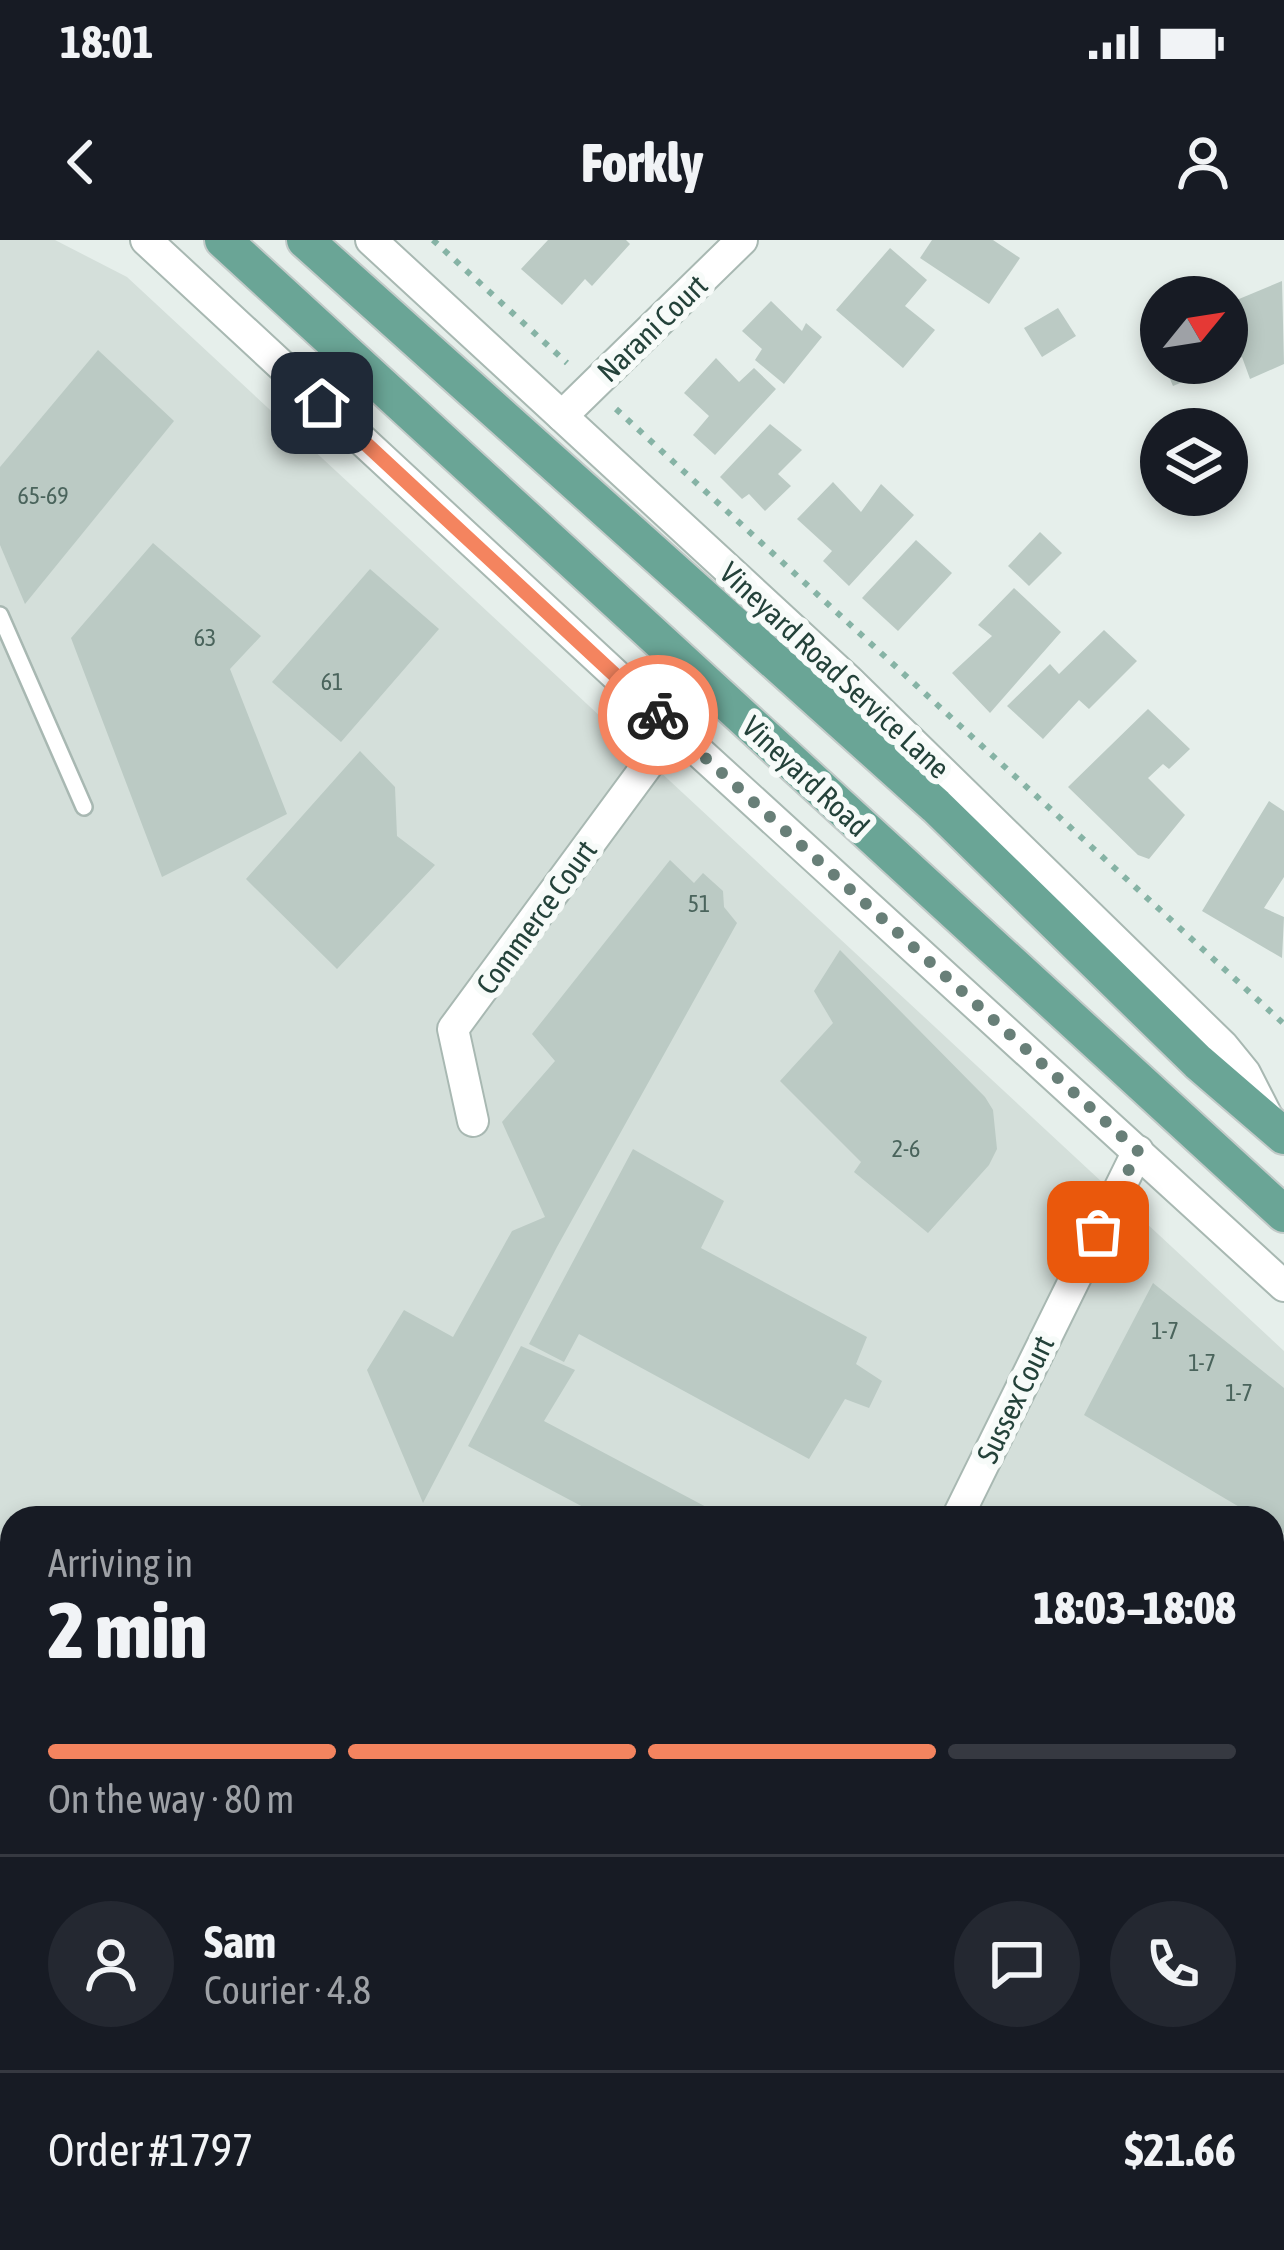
<!DOCTYPE html>
<meta charset="utf-8">
<style>
:root{--surface:#171b24;--page:#242831;--text:#f1f3f6;--muted:#9ea1a6;--line:#363941;--accent:#f4845f}
body{margin:0;font-family:"Asap Condensed",sans-serif;background:var(--page);color:var(--text);height:100vh;display:flex;flex-direction:column;font-size:45px;white-space:nowrap}
*{box-sizing:border-box;margin:0}
p{font-size:39px;color:var(--muted)}
.icon{flex:none;width:66px;height:66px;fill:none;stroke:currentColor;stroke-width:2;stroke-linecap:round;stroke-linejoin:round}
.map{position:relative;flex:1;overflow:hidden}
.side{position:absolute;left:0px;top:1266px;width:1284px;height:744px;display:flex;flex-direction:column;background:var(--surface);border-radius:36px 36px 0 0;box-shadow:0 6px 18px #0003}
.side>*{flex:none}
.needle{width:78px;rotate:60deg}
.tools{position:absolute;left:1140px;top:36px;display:grid;gap:24px}
.tools a{display:grid;place-items:center;width:108px;height:108px;border-radius:50%;background:var(--surface);box-shadow:0 6px 18px #0003;font-size:60px}
.pin{position:absolute;display:grid;place-items:center;width:102px;height:102px;color:#fff;margin:-51px;border-radius:24px;box-shadow:0 6px 18px #0006}
.courier{position:absolute;display:grid;place-items:center;width:120px;height:120px;margin:-60px;border:9px solid #f4845f;border-radius:50%;background:#fff;color:#222;box-shadow:0 3px 15px #0007}
.summary em{font-style:normal;font-weight:800}
.summary div{display:flex;flex-direction:column-reverse}
.summary{display:flex;align-items:center;justify-content:space-between;height:204px;padding:0 48px}
h1{font-size:78px;font-weight:800;line-height:90px}
.bar{display:grid;grid-template-columns:repeat(4,1fr);gap:18px 12px;align-content:center;height:144px;padding:0 48px}
.bar i{height:15px;border-radius:9px;background:var(--line)}
.bar .current{background:var(--accent)}
.bar p{grid-column:span 4}
.line{display:flex;align-items:center;gap:30px;padding:0 48px;border-top:3px solid var(--line)}
.line div{flex:1}
.round{display:grid;place-items:center;flex:none;width:126px;height:126px;border-radius:63px;background:var(--page)}
.status{display:flex;justify-content:space-between;align-items:center;height:84px;padding:0 60px;background:var(--surface);direction:ltr}
.status svg{height:33px;fill:currentColor}
header{display:flex;justify-content:space-between;align-items:center;height:156px;padding:0 48px;background:var(--surface);font-size:54px;font-weight:800}
.map>svg:first-child{display:block}
</style>
<div class="status"><b>18:01</b><svg viewBox="0 0 49 12"><path d="M0 12V9h3v3zM5 12V6h3v6zM10 12V3h3v9zM15 12V0h3v12zM26 1h20v11H26zM47 4h2v5h-2z"/></svg></div>
<header><svg class="icon" aria-label="back" viewBox="0 0 24 24"><path d="M15 5l-7 7 7 7"/></svg>Forkly<svg class="icon" aria-label="person" viewBox="0 0 24 24"><circle cx="12" cy="8" r="4"/><path d="M4 21q1-7 8-7t8 7"/></svg></header>
<div class="map">
<svg width="1284" height="2010" viewBox="0 0 1284 2010">
<rect width="100%" height="100%" fill="#e6efeb"/>
<path fill="#d4dfda" fill-rule="evenodd" d="M0,0H55L127,37L1284,1111V2010H0ZM12,1278H1272V1998H12Z"/>
<g fill="#bbcac4">
<polygon points="548,0 626,0 630,4 592,46 585,39 562,65 521,29"/>
<polygon points="932,0 993,0 1020,18 989,64 920,18"/>
<polygon points="890,8 927,40 905,66 935,90 903,128 836,70"/>
<polygon points="1282,41 1284,124 1250,139 1242,117 1173,146 1163,123 1227,123 1227,64"/>
<polygon points="771,61 802,91 806,83 822,97 784,144 755,120 762,109 742,91"/>
<polygon points="1058,68 1076,96 1042,117 1024,88"/>
<polygon points="98,110 174,181 25,364 0,305 0,227"/>
<polygon points="716,118 739,142 754,128 776,149 715,215 693,195 709,176 684,153"/>
<polygon points="770,184 802,210 778,234 791,246 765,271 749,254 742,259 720,237"/>
<polygon points="833,242 861,272 881,244 914,275 849,346 823,321 832,311 797,279"/>
<polygon points="1040,292 1062,313 1029,346 1008,326"/>
<polygon points="916,300 952,333 898,391 862,358"/>
<polygon points="153,303 261,396 230,429 287,574 162,637 71,398"/>
<polygon points="370,329 439,389 341,502 272,442"/>
<polygon points="1014,348 1061,392 990,473 952,433 992,396 978,385"/>
<polygon points="1104,390 1137,421 1089,469 1079,460 1043,499 1007,466 1050,424 1059,434"/>
<polygon points="1148,469 1190,509 1169,529 1163,524 1148,538 1185,575 1149,619 1138,615 1068,547"/>
<polygon points="360,511 395,547 397,596 435,625 337,729 246,639"/>
<polygon points="1269,561 1284,571 1284,637 1264,668 1284,677 1282,718 1202,671"/>
<polygon points="670,620 694,643 703,633 723,651 724,667 737,683 557,1007 423,1263 367,1130 404,1070 453,1097 512,991 545,977 502,882 555,821 532,794"/>
<polygon points="840,710 985,857 993,870 997,909 989,925 928,993 854,932 861,922 780,841 833,783 814,751"/>
<polygon points="633,909 724,961 701,1008 867,1097 856,1124 882,1141 869,1168 845,1159 809,1219 579,1094 564,1122 529,1104"/>
<polygon points="1153,1043 1284,1148 1284,1293 1272,1286 1272,1278 1258,1278 1084,1175"/>
<polygon points="521,1106 575,1130 544,1181 727,1278 604,1278 468,1206"/>
<polygon points="1284,1297 1284,1387 1272,1379 1272,1319"/>
<polygon points="1272,1388 1284,1395 1284,1436 1272,1461"/>
<polygon points="1277,1478 1284,1482 1284,1584 1272,1579 1272,1488"/>
<polygon points="0,1494 12,1524 12,1608 0,1613"/>
<polygon points="1284,1818 1284,1891 1272,1884 1272,1838"/>
<polygon points="988,1998 1082,1998 1075,2010 1003,2010 985,2002"/>
</g>
<g fill="none" stroke-linecap="round" stroke-linejoin="round">
<defs>
<g id="service">
<polyline points="0,375 84,567"/>
<polyline points="0,1362 12,1377"/>
</g>
<g id="minor">
<polyline points="146,0 674,489 1284,1046"/>
<polyline points="371,0 847,439 1223,806 1245,833 1269,880"/>
<polyline points="562,176 742,0"/>
<polyline points="473,881 453,789 674,489"/>
<polyline points="957,1278 1138,911"/>
</g>
<g id="primary">
<polyline points="223,0 1284,974"/>
<polyline points="305,0 936,566 1198,822 1284,896"/>
</g>
</defs>
<use href="#service" stroke="#a8b8b2" stroke-width="20"/>
<use href="#minor" stroke="#a8b8b2" stroke-width="34"/>
<use href="#primary" stroke="#c2cac8" stroke-width="40"/>
<g stroke="#86b3a5" stroke-width="6" stroke-dasharray="6 9" stroke-linecap="butt">
<polyline points="433,0 567,123"/>
<polyline points="616,169 1284,784"/>
</g>
<use href="#service" stroke="#fff" stroke-width="15"/>
<use href="#minor" stroke="#fff" stroke-width="30"/>
<use href="#primary" stroke="#6aa596" stroke-width="36"/>
</g>
<g fill="none" stroke-linecap="round" stroke-linejoin="round">
<polyline stroke="#687f78" stroke-width="12" stroke-dasharray="0 21.6" points="658,475 1138,911 1098,992"/>
<polyline stroke="#f4845f" stroke-width="15" points="322,163 658,475"/>
</g>
<g text-anchor="middle" dominant-baseline="central" stroke-width="12" stroke-linejoin="round" paint-order="stroke">
<g font-size="24" fill="#4a645c">
<text x="43" y="255">65-69</text>
<text x="205" y="397">63</text>
<text x="332" y="441">61</text>
<text x="699" y="663">51</text>
<text x="906" y="908">2-6</text>
<text x="1165" y="1090">1-7</text>
<text x="1202" y="1122">1-7</text>
<text x="1239" y="1152">1-7</text>
</g>
<g font-size="30" fill="#24423a" stroke="#f7fbf9">
<text transform="translate(652 88) rotate(-44)">Narani Court</text>
<text transform="translate(835 430) rotate(43)">Vineyard Road Service Lane</text>
<text transform="translate(806 536) rotate(43)">Vineyard Road</text>
<text transform="translate(536 677) rotate(-54)">Commerce Court</text>
<text transform="translate(1015 1159) rotate(-64)">Sussex Court</text>
</g>
</g>
</svg>
<div class="tools">
<a><svg class="needle" viewBox="-14 -14 28 28"><path d="M0-13l5 13h-10z" fill="#e53935"/><path d="M0 13l5-13h-10z" fill="#9ea1a6"/></svg></a>
<a><svg class="icon" aria-label="layers" viewBox="0 0 24 24"><path d="M12 4l9 5-9 5-9-5zM3 14l9 5 9-5"/></svg></a>
</div>
<div class="pin" style="left:1098px;top:992px;background:#ea580c"><svg class="icon" aria-label="bag" viewBox="0 0 24 24"><path d="M5 8h14l-1 12H6zM9 8a3 3 0 0 1 6 0"/></svg></div>
<div class="pin" style="left:322px;top:163px;background:#1f2937"><svg class="icon" aria-label="home" viewBox="0 0 24 24"><path d="M3 11l9-7 9 7M6 9v11h12V9"/></svg></div>
<div class="courier" style="left:658px;top:475px"><svg class="icon" aria-label="bike" viewBox="0 0 24 24"><circle cx="6" cy="16" r="4"/><circle cx="18" cy="16" r="4"/><path d="M6 16l4-8h5l3 8M10 8l3 8H6M13 5h3"/></svg></div>
<section class="side">
<div class="summary"><div><h1>2 min</h1><p>Arriving in</p></div><em>18:03–18:08</em></div>
<div class="bar"><i class="current"></i><i class="current"></i><i class="current"></i><i></i><p>On the way · 80 m</p></div>
<div class="line" style="height:216px"><a class="round"><svg class="icon" aria-label="person" viewBox="0 0 24 24"><circle cx="12" cy="8" r="4"/><path d="M4 21q1-7 8-7t8 7"/></svg></a><div><b>Sam</b><p>Courier · 4.8</p></div><a class="round"><svg class="icon" aria-label="chat" viewBox="0 0 24 24"><path d="M4 5h16v11H9l-5 4z"/></svg></a><a class="round"><svg class="icon" aria-label="phone" viewBox="0 0 24 24"><path d="M5 4h4l2 5-3 2q2 4 5 5l2-3 5 2v4C11 20 4 13 5 4z"/></svg></a></div>
<div class="line" style="height:156px"><div>Order #1797</div><b>$21.66</b></div>
</section>
</div>
